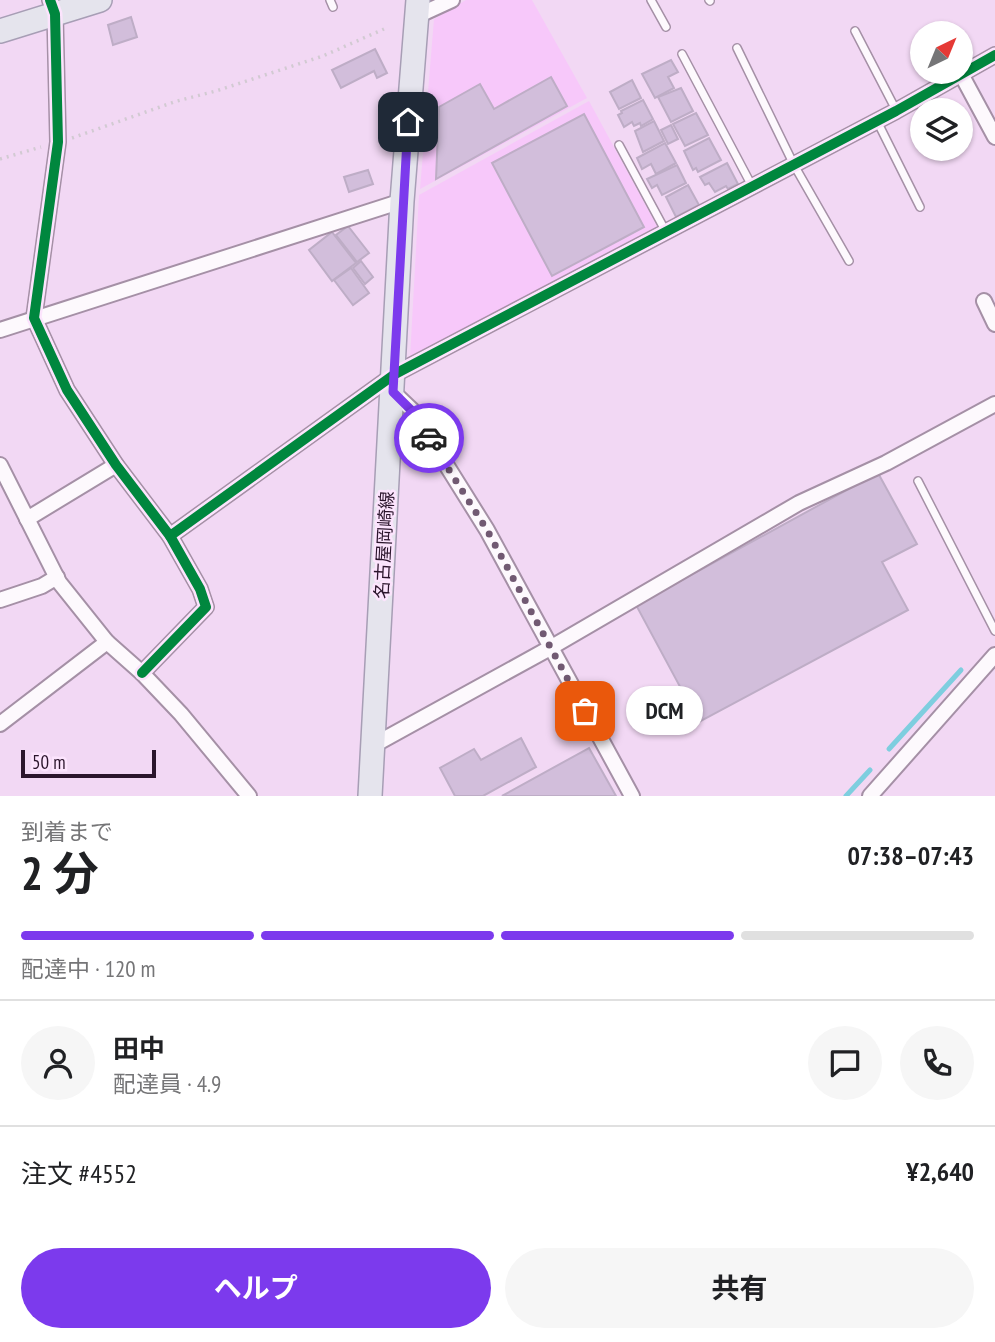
<!DOCTYPE html>
<html lang="ja">
<meta charset="utf-8">
<style>
:root{--surface:#fff;--page:#f6f6f6;--text:#202124;--muted:#757577;--line:#e0e0e0;--accent:#7c3aed}
body{margin:0;font-family:"PT Sans Narrow","Noto Sans JP",sans-serif;background:var(--page);color:var(--text);height:100vh;display:flex;flex-direction:column;font-size:26px;white-space:nowrap}
*{box-sizing:border-box;margin:0}
p{font-size:23px;color:var(--muted)}
.icon{flex:none;width:38px;height:38px;fill:none;stroke:currentColor;stroke-width:2;stroke-linecap:round;stroke-linejoin:round}
.map{position:relative;height:796px;overflow:hidden}
.sheet{display:flex;flex-direction:column;background:var(--surface);flex:1}
.sheet>*{flex:none}
.needle{width:46px;rotate:43deg}
.tools{position:absolute;left:910px;top:21px;display:grid;gap:14px}
.tools a{display:grid;place-items:center;width:63px;height:63px;border-radius:50%;background:var(--surface);box-shadow:0 2px 5px #0004;font-size:35px}
.scale{position:absolute;left:21px;bottom:18px;width:135px;box-sizing:border-box;padding-left:7px;border:4px solid #2b152c;border-top:0;font-size:19px;line-height:24px;white-space:nowrap;color:#2b152c;-webkit-text-stroke:5px #fce4fd;paint-order:stroke}
.pin{position:absolute;display:grid;place-items:center;width:60px;height:60px;color:#fff;margin:-30px;border-radius:14px;box-shadow:0 4px 10px #0006}
.courier{position:absolute;display:grid;place-items:center;width:70px;height:70px;margin:-35px;border:5px solid #7c3aed;border-radius:50%;background:#fff;color:#222;box-shadow:0 2px 9px #0007}
.bubble{position:absolute;height:49px;border-radius:24px;background:var(--surface);box-shadow:0 2px 5px #0004;font-size:23px;font-weight:700;line-height:49px;text-align:center}
.head em{font-style:normal;font-weight:700}
.head div{display:flex;flex-direction:column-reverse}
.head{display:flex;align-items:center;justify-content:space-between;height:119px;padding:0 21px}
h1{font-size:46px;font-weight:700;line-height:52px}
.bar{display:grid;grid-template-columns:repeat(4,1fr);gap:10px 7px;align-content:center;height:84px;padding:0 21px}
.bar i{height:9px;border-radius:5px;background:var(--line)}
.bar .selected{background:var(--accent)}
.bar p{grid-column:span 4}
.line{display:flex;align-items:center;gap:18px;padding:0 21px;border-top:2px solid var(--line)}
.line div{flex:1}
.round{display:grid;place-items:center;flex:none;width:74px;height:74px;border-radius:37px;background:var(--page)}
.action{display:flex;gap:14px;margin-top:auto;padding:14px 21px}
.action a{flex:1;height:80px;border-radius:42px;background:var(--accent);color:#fff;font-size:28px;font-weight:700;line-height:80px;text-align:center}
.action a+a{background:var(--page);color:var(--text)}
.map>svg:first-child{display:block}
</style>
<div class="map">
<svg width="995" height="796" viewBox="0 0 995 796">
<rect width="100%" height="100%" fill="#f2d8f4"/>
<g fill="#f7c8fa">
<polygon points="466,0 532,0 587,98 420,189 434,19"/>
<polygon points="589,101 658,228 412,360 410,358 419,195"/>
</g>
<g fill="none" stroke-linecap="round" stroke-linejoin="round">
<g stroke="#7ecedf" stroke-width="5">
<polyline points="889,749 961,670"/>
<polyline points="846,796 870,770"/>
</g>
</g>
<g fill="#d2bedb" stroke="#beadc6" stroke-width="2">
<polygon points="131,17 137,37 113,45 108,25"/>
<polygon points="375,49 387,73 377,78 374,71 341,88 332,70"/>
<polygon points="671,60 678,72 668,77 674,88 655,98 642,74"/>
<polygon points="551,77 567,106 436,179 439,107 480,84 494,109"/>
<polygon points="632,80 641,98 619,109 610,92"/>
<polygon points="681,88 693,111 671,122 658,97"/>
<polygon points="643,100 653,119 641,126 640,123 634,126 632,122 624,127 618,115 622,113 621,111"/>
<polygon points="696,113 708,135 685,146 673,124"/>
<polygon points="584,114 644,227 552,276 492,163"/>
<polygon points="654,121 664,141 643,152 635,131"/>
<polygon points="671,125 678,139 668,144 661,130"/>
<polygon points="709,138 721,160 698,172 696,168 693,170 684,151"/>
<polygon points="665,143 676,163 656,174 651,164 642,169 637,158"/>
<polygon points="727,163 738,184 728,189 726,186 715,192 709,183 705,185 700,177"/>
<polygon points="677,165 686,183 662,195 657,185 652,188 647,179"/>
<polygon points="368,170 373,184 349,192 344,177"/>
<polygon points="688,185 699,205 676,217 666,197"/>
<polygon points="348,226 369,253 357,262 336,235"/>
<polygon points="332,232 356,263 332,281 309,250"/>
<polygon points="361,261 373,277 365,284 353,268"/>
<polygon points="351,268 369,293 353,305 334,280"/>
<polygon points="878,473 917,544 882,562 908,610 699,722 636,605"/>
<polygon points="521,738 536,767 483,796 455,796 440,768 474,749 481,760"/>
<polygon points="589,748 616,796 502,796"/>
</g>
<g fill="none" stroke-linecap="round" stroke-linejoin="round">
<defs>
<g id="service">
<polyline points="330,0 333,7"/>
<polyline points="651,0 666,27"/>
<polyline points="709,0 710,1"/>
<polyline points="855,31 896,110"/>
<polyline points="737,48 794,165 849,261"/>
<polyline points="682,54 752,186"/>
<polyline points="877,121 920,207"/>
<polyline points="619,145 666,232"/>
<polyline points="918,481 995,631"/>
</g>
<g id="minor">
<polyline points="50,0 55,14 58,142 34,318 67,390 116,465 170,536 200,589 206,607 142,673"/>
<polyline points="415,17 452,0"/>
<polyline points="961,74 995,137"/>
<polyline points="984,301 995,324"/>
<polyline points="0,330 402,201"/>
<polyline points="393,392 412,410 487,530 632,796"/>
<polyline points="0,465 59,582 107,642 142,673 181,714 249,796"/>
<polyline points="27,519 116,465"/>
<polyline points="170,536 395,374 896,111 995,55"/>
<polyline points="0,600 42,586 57,577"/>
<polyline points="0,724 107,642"/>
<polyline points="372,746 550,648 799,503 886,463 995,404"/>
<polyline points="870,796 995,655"/>
</g>
<g id="primary">
<polyline points="0,31 100,0"/>
<polyline points="370,796 402,201 418,0"/>
</g>
</defs>
<use href="#service" stroke="#a590a6" stroke-width="10"/>
<use href="#minor" stroke="#a590a6" stroke-width="18"/>
<use href="#primary" stroke="#a79eb5" stroke-width="26"/>
<g stroke="#d2cad2" stroke-width="3.5" stroke-dasharray="2 5" stroke-linecap="butt">
<polyline points="72,138 177,101 216,91 323,56 384,29"/>
<polyline points="0,159 41,147"/>
</g>
<use href="#service" stroke="#fdf9fd" stroke-width="7"/>
<use href="#minor" stroke="#fdf9fd" stroke-width="14"/>
<use href="#primary" stroke="#e5e4ed" stroke-width="23"/>
<defs>
<g id="cycleway">
<polyline points="50,0 55,14 58,142 34,318 67,390 116,465 170,536 200,589 206,607 142,673"/>
<polyline points="170,536 395,374 896,111 995,55"/>
</g>
</defs>
<use href="#cycleway" stroke="#fce4fd" stroke-width="15"/>
<use href="#cycleway" stroke="#00873e" stroke-width="10"/>
</g>
<g fill="none" stroke-linecap="round" stroke-linejoin="round">
<polyline stroke="#715972" stroke-width="7" stroke-dasharray="0 12.6" points="429,438 487,530 585,711"/>
<polyline stroke="#7c3aed" stroke-width="9" points="408,122 393,392 411,410 429,438"/>
</g>
<g text-anchor="middle" dominant-baseline="central" stroke-width="5" stroke-linejoin="round" paint-order="stroke">
<g font-size="18" fill="#2b152c" stroke="#fce4fd">
<text transform="translate(384 545) rotate(-87)">名古屋岡崎線</text>
</g>
</g>
</svg>
<div class="tools">
<a><svg class="needle" viewBox="-14 -14 28 28"><path d="M0-13l5 13h-10z" fill="#e53935"/><path d="M0 13l5-13h-10z" fill="#757577"/></svg></a>
<a><svg class="icon" aria-label="layers" viewBox="0 0 24 24"><path d="M12 4l9 5-9 5-9-5zM3 14l9 5 9-5"/></svg></a>
</div>
<div class="scale">50 m</div>
<div class="pin" style="left:585px;top:711px;background:#ea580c"><svg class="icon" aria-label="bag" viewBox="0 0 24 24"><path d="M5 8h14l-1 12H6zM9 8a3 3 0 0 1 6 0"/></svg></div>
<div class="pin" style="left:408px;top:122px;background:#1f2937"><svg class="icon" aria-label="home" viewBox="0 0 24 24"><path d="M3 11l9-7 9 7M6 9v11h12V9"/></svg></div>
<div class="courier" style="left:429px;top:438px"><svg class="icon" aria-label="car" viewBox="0 0 24 24"><path d="M5 17H2v-5l4-1 3-4h7l3 4 3 1v5h-3M9 17h6M6 11h13"/><circle cx="7" cy="17" r="2"/><circle cx="17" cy="17" r="2"/></svg></div>
<div class="bubble" style="left:626px;top:686px;width:77px">DCM</div>
</div>
<section class="sheet">
<div class="head"><div><h1>2 分</h1><p>到着まで</p></div><em>07:38–07:43</em></div>
<div class="bar"><i class="selected"></i><i class="selected"></i><i class="selected"></i><i></i><p>配達中 · 120 m</p></div>
<div class="line" style="height:126px"><a class="round"><svg class="icon" aria-label="person" viewBox="0 0 24 24"><circle cx="12" cy="8" r="4"/><path d="M4 21q1-7 8-7t8 7"/></svg></a><div><b>田中</b><p>配達員 · 4.9</p></div><a class="round"><svg class="icon" aria-label="chat" viewBox="0 0 24 24"><path d="M4 5h16v11H9l-5 4z"/></svg></a><a class="round"><svg class="icon" aria-label="phone" viewBox="0 0 24 24"><path d="M5 4h4l2 5-3 2q2 4 5 5l2-3 5 2v4C11 20 4 13 5 4z"/></svg></a></div>
<div class="line" style="height:91px"><div>注文 #4552</div><b>¥2,640</b></div>
<div class="action"><a>ヘルプ</a><a>共有</a></div>
</section>
